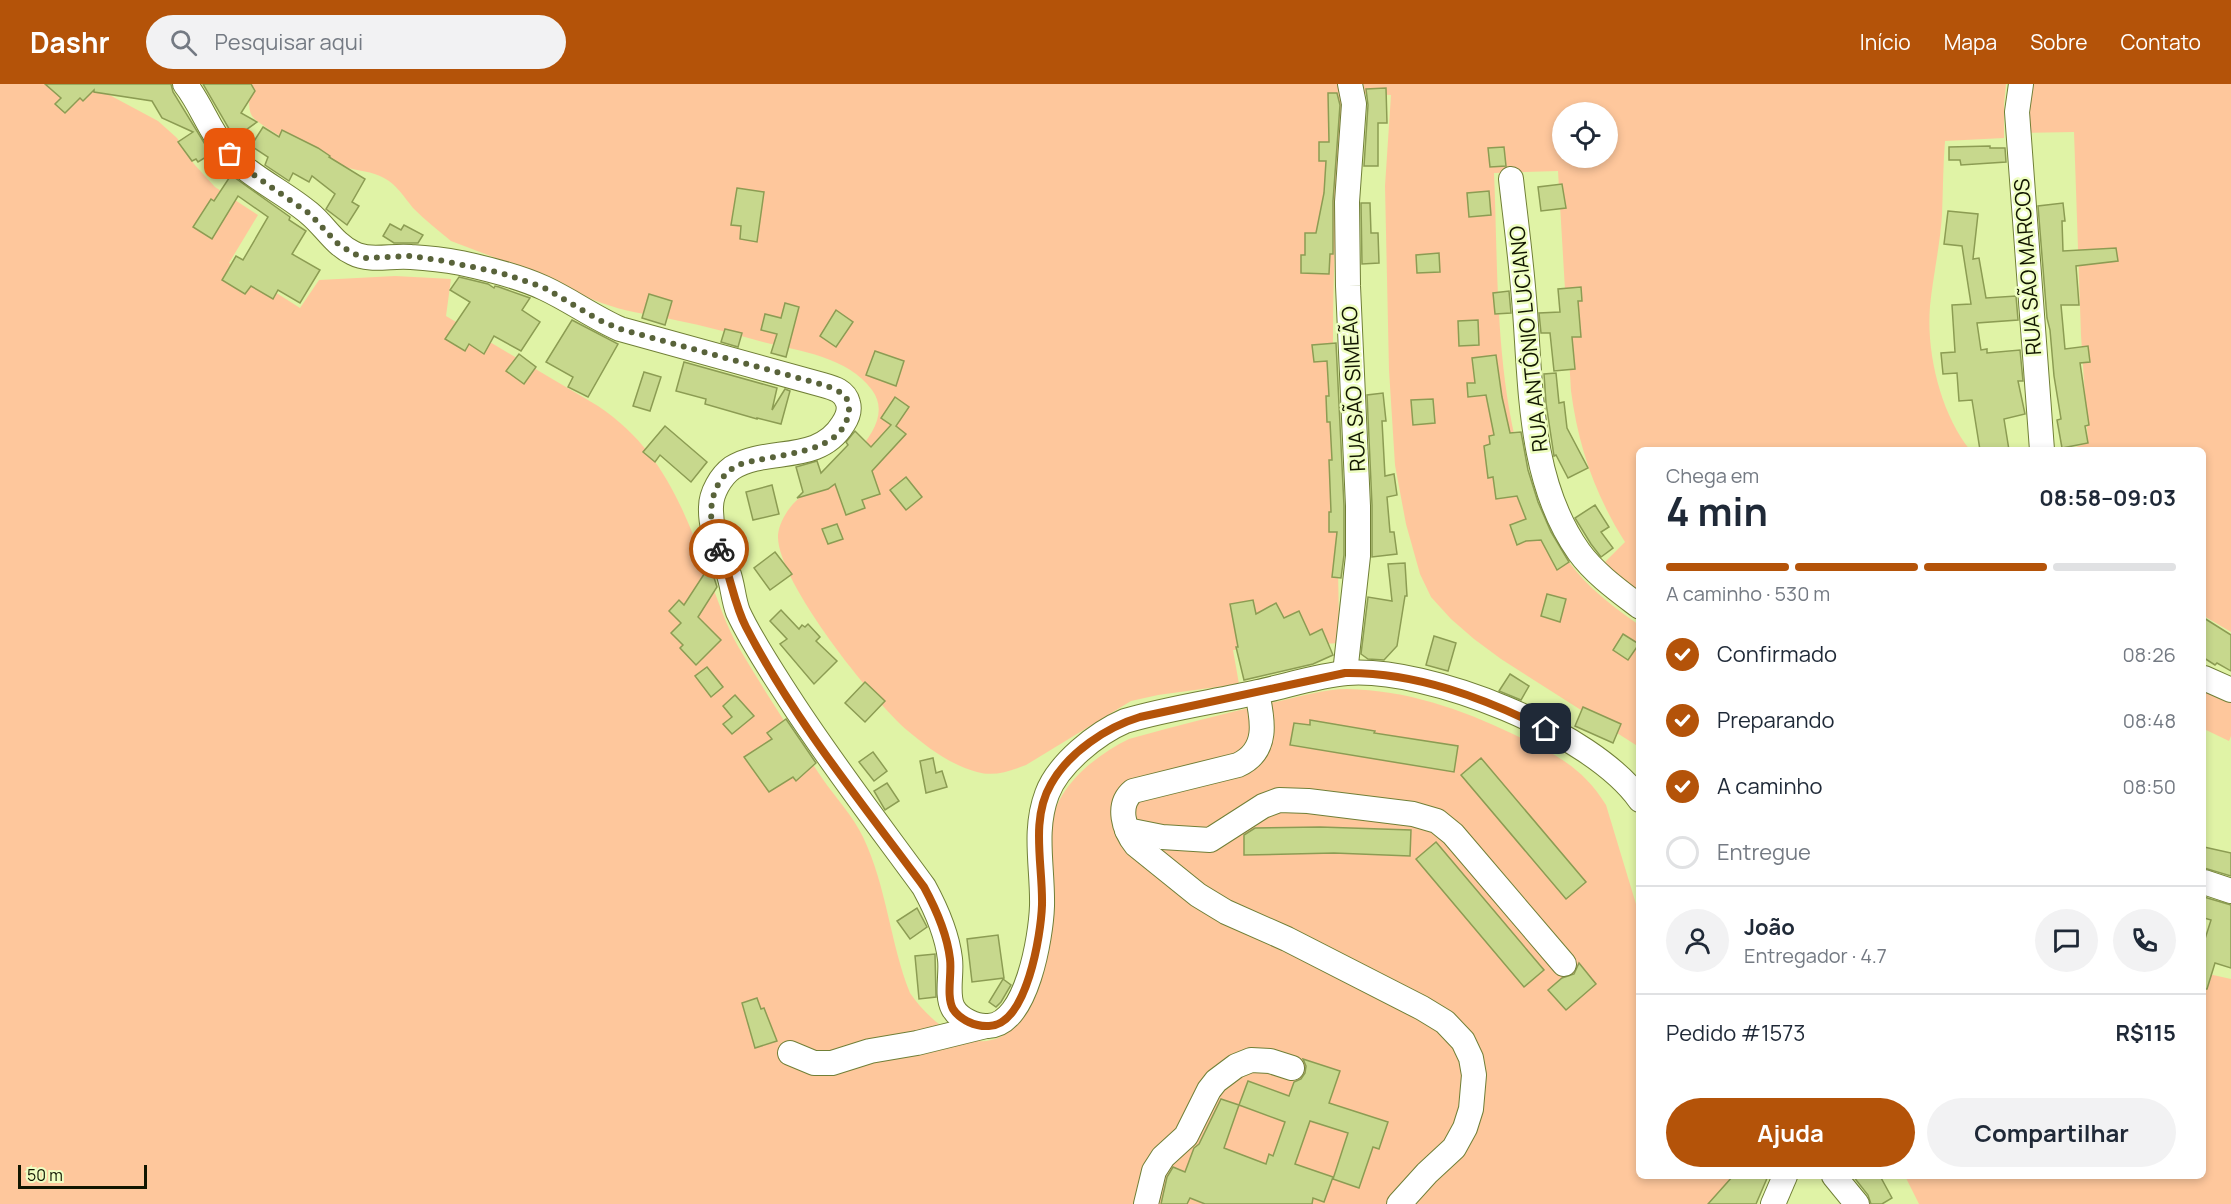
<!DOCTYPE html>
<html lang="pt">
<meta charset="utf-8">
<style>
:root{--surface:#fff;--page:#f2f2f3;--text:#1f2937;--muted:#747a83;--line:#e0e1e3;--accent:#b45309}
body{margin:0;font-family:Manrope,sans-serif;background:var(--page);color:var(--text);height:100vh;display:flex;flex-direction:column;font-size:22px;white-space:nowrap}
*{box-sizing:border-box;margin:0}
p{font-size:20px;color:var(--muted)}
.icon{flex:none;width:33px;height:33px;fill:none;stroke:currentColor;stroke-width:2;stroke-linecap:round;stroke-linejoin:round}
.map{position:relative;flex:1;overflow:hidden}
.panel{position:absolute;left:1636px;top:363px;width:570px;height:732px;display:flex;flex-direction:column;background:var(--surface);border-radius:9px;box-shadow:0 3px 9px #0003}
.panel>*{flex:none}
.fabs{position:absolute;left:1552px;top:18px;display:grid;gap:12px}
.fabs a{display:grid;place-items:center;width:66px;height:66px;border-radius:50%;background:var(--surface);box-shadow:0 3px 9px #0003;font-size:30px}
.scale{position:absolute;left:18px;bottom:15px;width:129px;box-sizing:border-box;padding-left:6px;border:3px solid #111600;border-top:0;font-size:16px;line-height:21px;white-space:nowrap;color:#111600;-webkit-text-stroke:4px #effec2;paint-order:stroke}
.pin{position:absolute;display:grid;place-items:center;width:51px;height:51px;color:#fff;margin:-26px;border-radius:12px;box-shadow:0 3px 9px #0006}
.courier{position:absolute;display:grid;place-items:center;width:60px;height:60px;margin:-30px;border:4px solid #b45309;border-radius:50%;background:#fff;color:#222;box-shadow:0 2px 8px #0007}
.head em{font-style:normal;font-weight:700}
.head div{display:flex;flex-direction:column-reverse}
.head{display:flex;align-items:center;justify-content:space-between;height:102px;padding:0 30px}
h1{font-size:39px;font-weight:700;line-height:45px}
.bar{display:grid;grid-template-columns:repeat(4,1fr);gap:9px 6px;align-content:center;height:72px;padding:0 30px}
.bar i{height:8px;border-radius:4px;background:var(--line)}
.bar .on{background:var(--accent)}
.bar p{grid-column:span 4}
.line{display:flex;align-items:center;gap:15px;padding:0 30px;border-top:2px solid var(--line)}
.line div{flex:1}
.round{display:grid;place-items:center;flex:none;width:63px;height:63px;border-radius:32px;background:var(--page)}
ol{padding:0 30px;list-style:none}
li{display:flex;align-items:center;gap:18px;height:66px}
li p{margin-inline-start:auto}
li .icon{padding:6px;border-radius:50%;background:var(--accent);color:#fff;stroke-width:4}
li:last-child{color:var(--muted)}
li i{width:33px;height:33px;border:3px solid var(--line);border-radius:50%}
.primary-button{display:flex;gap:12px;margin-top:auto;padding:12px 30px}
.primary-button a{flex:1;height:69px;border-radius:36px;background:var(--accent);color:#fff;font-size:24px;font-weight:700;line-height:69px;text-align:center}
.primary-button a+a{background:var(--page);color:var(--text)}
header{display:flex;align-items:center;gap:36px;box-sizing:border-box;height:84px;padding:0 30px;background:var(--accent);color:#fff}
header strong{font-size:28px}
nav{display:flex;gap:33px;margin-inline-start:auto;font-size:21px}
.search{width:420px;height:54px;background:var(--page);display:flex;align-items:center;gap:15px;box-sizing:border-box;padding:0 21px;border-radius:33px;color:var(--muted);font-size:22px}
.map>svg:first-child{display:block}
</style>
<header>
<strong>Dashr</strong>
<div class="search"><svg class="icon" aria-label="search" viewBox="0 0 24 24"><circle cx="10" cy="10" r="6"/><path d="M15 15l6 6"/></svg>Pesquisar aqui</div>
<nav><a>Início</a><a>Mapa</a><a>Sobre</a><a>Contato</a></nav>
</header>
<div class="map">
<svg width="2231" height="1120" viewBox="0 0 2231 1120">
<rect width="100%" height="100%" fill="#e0f3a6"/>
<g fill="#fec79c" fill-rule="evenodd">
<path d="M0,0H89L158,37L177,54L194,80L215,103L258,131L229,179L300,224L319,196L395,192L451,195L446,232L598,322C661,364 684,424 709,493C718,516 726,542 739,564C765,608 793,651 822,694C835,713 853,732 863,753C887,803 890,859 910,909C941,954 999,985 1029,920L1051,759C1051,753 1050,746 1051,740C1058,701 1096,671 1129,655C1179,641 1229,628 1280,617C1302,612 1325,605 1347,605C1406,606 1461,625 1513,650C1553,669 1582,682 1606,721L1639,830L1640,1092H1754L1739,1120H0Z"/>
<path d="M249,0H2006L2004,20V54L1945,57C1943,82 1943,106 1942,131C1940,162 1933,192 1930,222C1926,269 1941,330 1970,366H1640L1639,510L1603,480L1625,458C1595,411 1578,361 1571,307L1558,87L1494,89C1500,221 1489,406 1593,505C1607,518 1623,530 1639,541V663L1501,575L1474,555L1451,535L1431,513L1420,490L1406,440L1395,381L1389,286L1385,102L1391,11L1344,9C1339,89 1333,169 1333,249C1332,353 1339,456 1339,559L1233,566L1239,600L1158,611L1131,617L1026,681C1010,687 994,693 977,688C951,681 928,664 908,647C873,617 776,496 778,451C779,439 788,424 797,416C803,410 811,406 818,401C842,383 898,341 872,306C848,273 800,267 763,258C734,250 705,242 675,236C654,231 632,229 611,222C588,215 567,203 545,194C514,181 483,169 451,157C438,146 425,136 413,124C404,113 397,101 384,94C372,87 358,87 345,83C327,77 263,46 252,32C247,24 250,9 249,0ZM1563,28H1608V74H1563Z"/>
<polygon points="2030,0 2231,0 2231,548 2204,532 2204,366 2066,366 2088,359 2081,251 2074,48 2023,49"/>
<polygon points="2204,598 2231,611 2231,652 2229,657 2204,645"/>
<polygon points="2204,889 2231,895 2231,1120 1919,1120 1905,1092 2204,1092"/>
</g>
<g fill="#c7d88d" stroke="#8c9c53" stroke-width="1.5" fill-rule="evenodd">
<polygon points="45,0 171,0 173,8 211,70 198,78 196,75 192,77 178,58 193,48 162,34 152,17 94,8 94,6 83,17 80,14 65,29 55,20 61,14"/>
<polygon points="203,0 251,0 255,7 241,29 257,38 236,53 232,50"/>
<polygon points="1386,4 1387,39 1378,39 1378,82 1364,82 1368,21 1366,5"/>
<polygon points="1328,9 1337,9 1340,21 1333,117 1333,170 1330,170 1329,190 1301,189 1301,171 1305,171 1305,149 1316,149 1324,109 1326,77 1319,77 1319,58 1329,58"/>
<polygon points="263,43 279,53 282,46 318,64 330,72 329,73 365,95 352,118 359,122 347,141 326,125 335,110 312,92 309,98 293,89 289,97 265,81 268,73 251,62"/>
<polygon points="1990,62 1990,64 2005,64 2006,78 1961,81 1960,76 1949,76 1949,63"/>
<polygon points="1504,63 1506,82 1490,83 1488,64"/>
<polygon points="231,91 290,133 289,136 306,147 292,170 320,186 300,219 278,206 273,215 251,202 245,210 222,196 236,172 243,176 268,133 238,112 212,155 193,143 211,115 214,117"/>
<polygon points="1562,100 1566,124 1541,127 1538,103"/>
<polygon points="737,104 764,108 757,158 740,155 741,142 731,141"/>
<polygon points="1489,107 1491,131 1469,133 1467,109"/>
<polygon points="1361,119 1370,119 1371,149 1378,149 1379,179 1362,180"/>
<polygon points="2063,119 2065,137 2062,137 2063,167 2116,164 2118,177 2076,182 2079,221 2061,221 2065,265 2088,262 2090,278 2080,279 2089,341 2085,342 2088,359 2062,364 2057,336 2061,335 2054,292 2050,246 2047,234 2038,122"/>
<polygon points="1948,127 1978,130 1973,175 1979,174 1986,214 2016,212 2018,236 1977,239 1981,266 1987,265 1987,269 2020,266 2023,297 2018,297 2025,330 2004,335 2009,366 1980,366 1972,316 1959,317 1957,289 1943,290 1941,269 1955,268 1952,221 1971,220 1962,162 1944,160"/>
<polygon points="390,140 401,146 404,141 423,151 418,159 394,159 383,152"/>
<polygon points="1439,169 1440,188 1417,189 1416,171"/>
<polygon points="459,193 488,200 494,204 495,202 499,203 530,214 522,226 540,238 521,267 494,252 484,270 469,260 465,267 445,255 470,218 450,206"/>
<polygon points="1581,203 1582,217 1578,217 1581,253 1572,253 1575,285 1554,287 1550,249 1541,249 1539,229 1560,228 1558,205"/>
<polygon points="1509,207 1511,229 1495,230 1493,209"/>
<polygon points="649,210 672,217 665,241 642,234"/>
<polygon points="785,219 799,223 786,273 771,269 777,250 761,246 765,230 781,234"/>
<polygon points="836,226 853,238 836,263 820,252"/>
<polygon points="572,236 618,260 588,313 568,303 573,293 546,278"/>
<polygon points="1478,236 1479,261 1459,262 1458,237"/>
<polygon points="725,245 742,249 738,263 721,258"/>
<polygon points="1336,259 1344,422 1344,471 1341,494 1332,493 1337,448 1329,448 1329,428 1331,428 1329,376 1332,376 1330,338 1327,338 1326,312 1329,312 1327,277 1314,278 1312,261"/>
<polygon points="875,267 904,277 896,302 866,291"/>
<polygon points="519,270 536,283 524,300 506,287"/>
<polygon points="1496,271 1502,313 1510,349 1521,348 1528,386 1538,418 1551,448 1569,478 1557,486 1541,456 1526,457 1517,461 1510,441 1526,435 1517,412 1496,415 1493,393 1488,394 1484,362 1490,360 1489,352 1494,351 1486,311 1468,313 1467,299 1475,299 1472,274"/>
<polygon points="684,278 777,304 772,326 785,305 790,307 781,340 757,334 757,335 705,320 706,315 676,307"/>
<polygon points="644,288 661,293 650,327 633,322"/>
<polygon points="1556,289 1559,319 1564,318 1567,344 1588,384 1568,394 1556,371 1554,372 1546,319 1544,290"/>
<polygon points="1383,309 1386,337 1382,337 1385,392 1394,390 1397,411 1387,413 1390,448 1394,448 1397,470 1372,473 1372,421 1367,311"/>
<polygon points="895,313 909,323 896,342 906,350 872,387 880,410 862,416 865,424 846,431 835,400 828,405 797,414 803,408 796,383 817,377 821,389 848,361 846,358 855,347 871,363 891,341 881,334"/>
<polygon points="1433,315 1435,339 1413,341 1411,316"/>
<polygon points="665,342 707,378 691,398 660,371 655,378 643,368"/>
<polygon points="906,393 922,413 906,426 890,406"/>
<polygon points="772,401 779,430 753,436 746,408"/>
<polygon points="1595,421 1609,443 1601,448 1613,464 1601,473 1591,460 1575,434"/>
<polygon points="837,440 843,455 828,460 822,445"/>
<polygon points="775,468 792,490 770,506 754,484"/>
<polygon points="1405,479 1407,512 1405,512 1397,562 1384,576 1368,575 1361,570 1368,513 1392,517 1388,480"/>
<polygon points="710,481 717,503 698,533 721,556 696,581 680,564 683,561 671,549 681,539 669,527 679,516 684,521"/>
<polygon points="1547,510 1566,515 1560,538 1541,532"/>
<polygon points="1253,516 1256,530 1276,519 1284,534 1299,527 1310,551 1322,545 1333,571 1313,580 1244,596 1236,563 1238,563 1230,520"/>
<polygon points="781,526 799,545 802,541 805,543 808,540 820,553 816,557 837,577 814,600 780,560 787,555 770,537"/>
<polygon points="2204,534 2231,551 2231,587 2217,579 2215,581 2204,574"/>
<polygon points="1623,550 1639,560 1628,576 1613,566"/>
<polygon points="1434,552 1456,559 1448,587 1426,581"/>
<polygon points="707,583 723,603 711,613 695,592"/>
<polygon points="1510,590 1529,602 1521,616 1499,607"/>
<polygon points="865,598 885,617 865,638 845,619"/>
<polygon points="735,611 754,632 732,650 723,640 732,633 723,622"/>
<polygon points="1583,623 1621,640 1613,659 1575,642"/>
<polygon points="786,635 816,679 796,697 793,693 769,708 744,673 772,655 767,649"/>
<polygon points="1310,636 1375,647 1374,649 1458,662 1454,688 1290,661 1294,639 1310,641"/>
<polygon points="873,668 887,687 874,697 859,678"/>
<polygon points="933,674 936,689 942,687 947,703 926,709 920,677"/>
<polygon points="1481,674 1586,798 1566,815 1461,691"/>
<polygon points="887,699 899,717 885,726 874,707"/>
<polygon points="1320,743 1411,746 1410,772 1334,769 1244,771 1244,751 1255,744"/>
<polygon points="1436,758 1544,886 1524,903 1416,775"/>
<polygon points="2204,763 2231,769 2231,792 2204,784"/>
<polygon points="2204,813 2231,821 2231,884 2215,879 2207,905 2204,905 2204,858 2211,836 2204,834"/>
<polygon points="917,824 927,843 910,855 897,837"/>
<polygon points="998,851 1004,894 972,898 967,855"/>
<polygon points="935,870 936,913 919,915 915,872"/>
<polygon points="1579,879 1596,900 1566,926 1548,906 1562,894 1574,890"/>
<polygon points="1003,895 1011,901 1001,918 996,923 989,918"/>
<polygon points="757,914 761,925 764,924 777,957 755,964 742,919"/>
<path d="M1303,975L1340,987L1329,1019L1388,1038L1379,1065L1373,1063L1359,1104L1333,1095L1348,1049L1310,1037L1295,1080L1333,1093L1324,1118L1313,1114L1312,1120H1205L1190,1114L1187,1120H1161L1167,1093L1173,1083L1185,1088L1194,1064L1199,1060L1221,1015L1239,1021L1248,997L1289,1012L1294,998L1301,995L1305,989L1306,982ZM1239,1021L1285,1038L1273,1072L1269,1070L1266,1080L1224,1064Z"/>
<polygon points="1733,1092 1768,1092 1756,1120 1708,1120"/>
<polygon points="1853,1092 1880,1092 1892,1114 1882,1120 1871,1120 1868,1111"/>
</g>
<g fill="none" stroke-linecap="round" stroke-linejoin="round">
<defs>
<g id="minor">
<path d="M185,0C201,20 209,46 226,66C249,93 283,107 309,129C325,142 334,160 353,169C370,178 392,171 411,173C428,174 445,176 461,179C489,185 518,192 544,204C570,216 593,233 620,245L823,301C834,304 845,307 848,319C850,326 847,334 843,340C818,381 767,362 732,384C721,392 711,409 711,423C710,447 721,466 728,488C733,501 733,515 738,528C752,558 771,586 789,614C831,679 878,740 924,803C936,825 947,849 950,875C952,890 946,911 953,924C959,935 976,943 988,942C1027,941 1041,852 1042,822C1043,784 1033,747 1047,710C1058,680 1097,649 1125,637C1169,624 1214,618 1258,608C1286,602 1320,591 1347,589C1429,583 1592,648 1640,716"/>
<polyline points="2021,0 2017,28 2042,366"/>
<path d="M1511,95C1516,139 1522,183 1525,227C1531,308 1530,399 1579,468C1595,490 1619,507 1640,523"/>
<polyline points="1345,589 1358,472 1358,422 1348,202 1347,118 1354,20 1350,0"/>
<polyline points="2204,594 2231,606"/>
<path d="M1257,609C1263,636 1269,667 1238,681L1133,707C1116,721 1124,746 1136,761L1198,811L1226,828L1287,855L1422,924L1445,938L1463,957L1471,974L1474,991L1471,1025L1465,1044L1454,1064L1427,1089L1399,1120"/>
<polyline points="1127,746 1162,753 1210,756 1263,722 1279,716 1308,717 1413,730 1437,737 1453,750 1564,880"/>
<polyline points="2204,798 2231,807"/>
<polyline points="790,969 814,979 832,979 870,967 917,959 986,942"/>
<polyline points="1834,1092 1857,1120"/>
<polyline points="1146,1120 1154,1087 1163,1073 1186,1052 1209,1006 1216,997 1236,982 1251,976 1270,977 1292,984"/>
<polyline points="1773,1120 1785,1092"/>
</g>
</defs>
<use href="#minor" stroke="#707f36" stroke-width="26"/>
<use href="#minor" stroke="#fff" stroke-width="24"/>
</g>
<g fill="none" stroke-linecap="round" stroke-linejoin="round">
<path stroke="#59633a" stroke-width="6" stroke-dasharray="0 10.8" d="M230,70L251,89L310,130L337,159L352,169L365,174L411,172L444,177L501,189L543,203L599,236L620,245L824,301C835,305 850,310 849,325C846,373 771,369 738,381C707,398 706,436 719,465"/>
<path stroke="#b45309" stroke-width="8" d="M719,465C731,491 733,518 746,543C794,636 862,719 924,803C936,825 947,849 950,875C952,890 946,912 953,925C960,936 976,943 989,942C1027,941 1041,850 1042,821C1043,781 1030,736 1051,700C1069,668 1107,643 1140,633L1345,589C1416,588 1484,614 1546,645"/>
</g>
<g text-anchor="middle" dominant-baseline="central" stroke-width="5" stroke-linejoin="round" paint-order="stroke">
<g font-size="21" fill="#111600" stroke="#effec2">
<text transform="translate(2027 183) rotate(-94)">RUA SÃO MARCOS</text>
<text transform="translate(1528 255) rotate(-96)">RUA ANTÔNIO LUCIANO</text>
<text transform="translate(1353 305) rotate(-93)">RUA SÃO SIMEÃO</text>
</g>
</g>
</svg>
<div class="fabs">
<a><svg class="icon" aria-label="locate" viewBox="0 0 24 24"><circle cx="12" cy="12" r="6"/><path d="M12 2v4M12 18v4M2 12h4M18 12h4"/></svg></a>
</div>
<div class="scale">50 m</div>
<div class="pin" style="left:230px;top:70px;background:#ea580c"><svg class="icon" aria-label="bag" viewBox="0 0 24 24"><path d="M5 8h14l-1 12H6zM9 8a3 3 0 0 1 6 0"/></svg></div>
<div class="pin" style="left:1546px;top:645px;background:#1f2937"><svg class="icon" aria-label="home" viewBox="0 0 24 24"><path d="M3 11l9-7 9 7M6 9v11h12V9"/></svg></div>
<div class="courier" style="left:719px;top:465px"><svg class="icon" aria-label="bike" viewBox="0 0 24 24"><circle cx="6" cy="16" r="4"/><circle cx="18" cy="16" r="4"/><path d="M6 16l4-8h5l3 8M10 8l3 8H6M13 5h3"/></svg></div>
<section class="panel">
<div class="head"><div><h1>4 min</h1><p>Chega em</p></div><em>08:58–09:03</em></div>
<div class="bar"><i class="on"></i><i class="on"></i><i class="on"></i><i></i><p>A caminho · 530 m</p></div>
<ol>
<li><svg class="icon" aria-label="check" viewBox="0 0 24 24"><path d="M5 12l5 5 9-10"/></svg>Confirmado<p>08:26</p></li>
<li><svg class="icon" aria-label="check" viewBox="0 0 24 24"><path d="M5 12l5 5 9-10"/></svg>Preparando<p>08:48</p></li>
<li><svg class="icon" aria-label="check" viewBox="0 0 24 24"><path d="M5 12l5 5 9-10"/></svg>A caminho<p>08:50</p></li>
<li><i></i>Entregue</li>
</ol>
<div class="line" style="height:108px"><a class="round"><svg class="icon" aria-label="person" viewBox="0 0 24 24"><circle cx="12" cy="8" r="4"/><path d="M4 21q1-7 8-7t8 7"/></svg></a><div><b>João</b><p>Entregador · 4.7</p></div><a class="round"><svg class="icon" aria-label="chat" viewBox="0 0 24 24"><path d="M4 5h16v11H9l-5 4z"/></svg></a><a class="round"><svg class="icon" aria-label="phone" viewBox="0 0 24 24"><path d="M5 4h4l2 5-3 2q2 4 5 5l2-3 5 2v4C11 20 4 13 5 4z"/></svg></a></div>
<div class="line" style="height:78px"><div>Pedido #1573</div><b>R$115</b></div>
<div class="primary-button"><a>Ajuda</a><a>Compartilhar</a></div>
</section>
</div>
